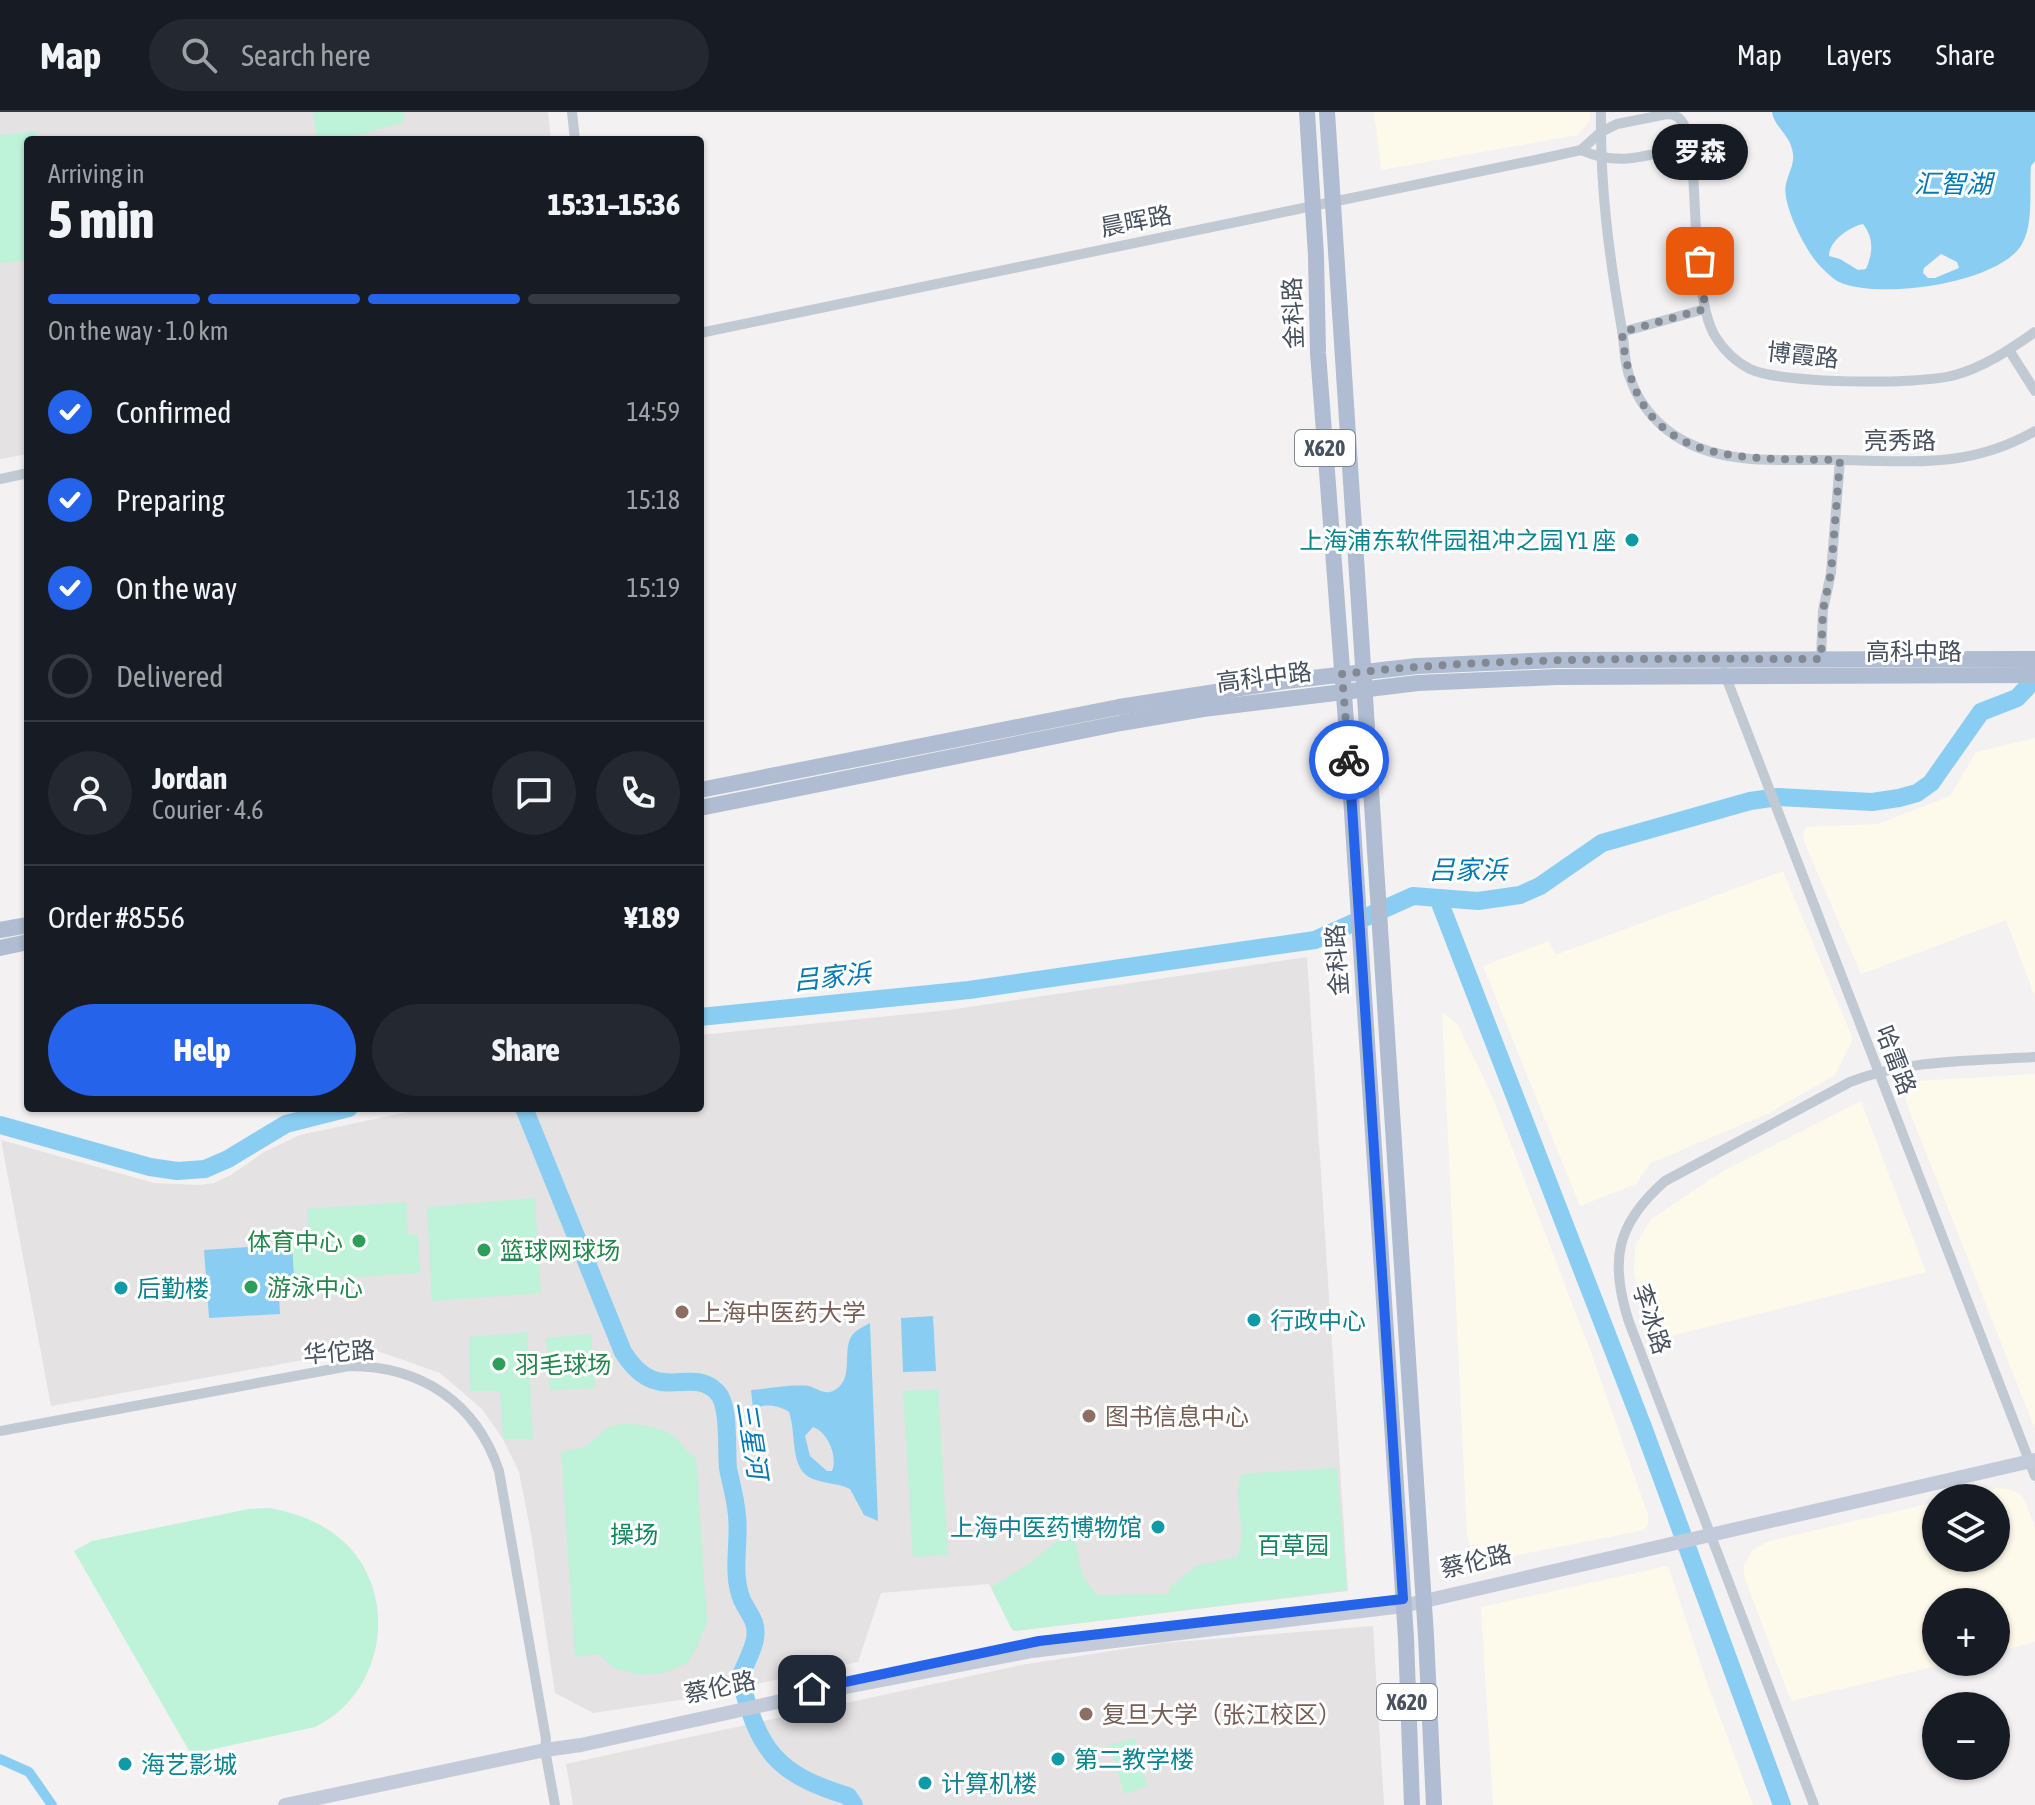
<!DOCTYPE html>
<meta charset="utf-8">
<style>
:root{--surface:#171b24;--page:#242831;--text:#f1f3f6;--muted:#9ea1a6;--line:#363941;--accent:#2563eb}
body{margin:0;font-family:"Asap Condensed","Noto Sans SC",sans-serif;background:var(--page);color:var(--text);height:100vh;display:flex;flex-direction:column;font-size:30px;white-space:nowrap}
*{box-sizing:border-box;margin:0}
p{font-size:26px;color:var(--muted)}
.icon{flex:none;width:44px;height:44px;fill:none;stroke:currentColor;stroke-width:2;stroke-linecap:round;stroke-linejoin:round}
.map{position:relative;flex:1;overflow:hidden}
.details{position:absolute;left:24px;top:24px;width:680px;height:976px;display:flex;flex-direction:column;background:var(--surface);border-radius:8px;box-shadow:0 2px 6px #0004}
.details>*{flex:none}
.fabs{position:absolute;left:1922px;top:1372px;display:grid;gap:16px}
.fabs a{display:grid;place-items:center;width:88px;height:88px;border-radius:50%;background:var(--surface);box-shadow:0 2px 6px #0004;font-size:40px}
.pin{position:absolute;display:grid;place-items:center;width:68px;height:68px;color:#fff;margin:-34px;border-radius:16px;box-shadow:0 4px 12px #0006}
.courier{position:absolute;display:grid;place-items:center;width:80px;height:80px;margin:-40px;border:6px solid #2563eb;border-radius:50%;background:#fff;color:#222;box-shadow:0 2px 10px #0007}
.bubble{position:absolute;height:56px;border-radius:28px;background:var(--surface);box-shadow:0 2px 6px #0004;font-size:26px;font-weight:800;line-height:56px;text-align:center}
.head em{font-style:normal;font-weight:800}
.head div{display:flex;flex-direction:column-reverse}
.head{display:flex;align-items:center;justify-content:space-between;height:136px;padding:0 24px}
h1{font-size:52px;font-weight:800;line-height:60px}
.bar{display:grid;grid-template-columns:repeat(4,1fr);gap:12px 8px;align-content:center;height:96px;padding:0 24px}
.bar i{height:10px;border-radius:6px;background:var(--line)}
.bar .active{background:var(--accent)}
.bar p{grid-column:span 4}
.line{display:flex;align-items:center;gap:20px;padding:0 24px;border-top:2px solid var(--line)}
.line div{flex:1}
.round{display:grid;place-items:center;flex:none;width:84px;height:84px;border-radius:42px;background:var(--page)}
ol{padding:0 24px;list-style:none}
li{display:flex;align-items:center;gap:24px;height:88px}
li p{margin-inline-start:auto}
li .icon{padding:8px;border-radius:50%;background:var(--accent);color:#fff;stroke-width:4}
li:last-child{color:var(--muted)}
li i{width:44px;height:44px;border:4px solid var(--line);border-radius:50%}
.button{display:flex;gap:16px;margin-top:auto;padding:16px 24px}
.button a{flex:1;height:92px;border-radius:48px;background:var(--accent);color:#fff;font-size:32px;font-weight:800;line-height:92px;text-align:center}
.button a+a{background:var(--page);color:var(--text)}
header{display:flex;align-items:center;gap:48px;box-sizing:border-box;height:112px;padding:0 40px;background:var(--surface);border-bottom:2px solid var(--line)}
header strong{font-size:38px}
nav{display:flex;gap:44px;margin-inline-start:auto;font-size:28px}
.search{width:560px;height:72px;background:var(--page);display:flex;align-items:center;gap:20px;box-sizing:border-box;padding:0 28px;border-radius:44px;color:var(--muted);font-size:30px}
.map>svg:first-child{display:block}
</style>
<header>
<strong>Map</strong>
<div class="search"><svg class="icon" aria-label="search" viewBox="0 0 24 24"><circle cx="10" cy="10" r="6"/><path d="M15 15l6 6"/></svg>Search here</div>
<nav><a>Map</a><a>Layers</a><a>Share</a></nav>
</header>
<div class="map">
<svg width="2035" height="1693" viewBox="0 0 2035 1693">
<rect width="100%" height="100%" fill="#f3f1f1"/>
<g fill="#fdfaeb">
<polygon points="1374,0 1590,0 1590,8 1578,23 1381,58"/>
<polygon points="2035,626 2035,885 2006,808 1861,862 1805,732 1803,722 1806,715 1878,712 1950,684 1976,640"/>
<polygon points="1783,759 1853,927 1835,963 1769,1001 1651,1051 1636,1072 1580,1094 1483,854 1549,829 1555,843"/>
<polygon points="1442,900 1458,913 1493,986 1592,1243 1648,1403 1648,1413 1644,1418 1503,1446 1490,1447 1471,1437 1467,1423"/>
<polygon points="2035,962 2035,1317 1906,990 1905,980 1907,973 1918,969"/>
<polygon points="1861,989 1926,1160 1654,1228 1634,1163 1635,1134 1651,1107 1721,1060"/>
<polygon points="1997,1376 2010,1377 2020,1382 2025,1389 2035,1416 2035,1530 1996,1540 1996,1490 1936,1490 1936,1550 1953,1550 1791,1589 1744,1464 1744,1453 1752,1438 1769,1429 1936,1390 1936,1446 1996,1446 1996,1386 1953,1386"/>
<polygon points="1668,1454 1706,1568 1753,1693 1493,1693 1481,1495"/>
</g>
<g fill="#e4e2e3">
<polygon points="0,0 548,0 551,28 28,28 28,342 0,347"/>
<polygon points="1307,845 1348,1479 1013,1519 989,1472 881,1481 858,1550 686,1587 593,1601 555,1581 531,1421 519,1360 503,1327 482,1297 440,1261 369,1236 51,1294 1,1028 154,1071 200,1073 214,1071 231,1063 264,1040 300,1023 426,996 700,996 700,923 949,898"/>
<polygon points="1373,1514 1384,1693 573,1693 566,1652 1021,1553 1163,1531"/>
</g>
<g fill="#bef2d9">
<path d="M313,0H403L404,10C376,17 352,28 323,28L316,23Z"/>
<polygon points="36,19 37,28 28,28 28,148 0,151 0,23"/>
<polygon points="535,1086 541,1181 432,1189 427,1095"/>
<polygon points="406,1090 408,1123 418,1123 420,1161 294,1169 291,1130 309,1128 307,1097"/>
<polygon points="527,1220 533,1327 503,1327 500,1279 470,1279 469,1225"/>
<polygon points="591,1222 595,1276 550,1278 546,1226"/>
<polygon points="938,1277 948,1443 913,1445 903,1279"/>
<path d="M621,1312C639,1312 664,1314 678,1328C685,1335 686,1341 696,1345L707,1510L695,1539L688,1550L677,1556L664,1561L640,1563L614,1556L599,1542L575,1545L561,1340L585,1335L609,1315Z"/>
<path d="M1337,1356L1347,1478L1016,1519L1011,1516L991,1475L1031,1451L1054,1431L1073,1422L1083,1465L1097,1483L1171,1482L1169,1476L1196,1454L1237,1445C1250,1418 1230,1387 1242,1362Z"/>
<path d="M270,1396C301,1402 329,1413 351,1437C399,1493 381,1583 315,1615L191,1642L74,1439L92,1429L249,1397Z"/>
<polygon points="1135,1626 1147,1674 1124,1682 1110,1633"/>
</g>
<g fill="#89cef2" fill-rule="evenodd">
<path d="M1772,0H2035V49L2031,54C2029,78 2034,111 2022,132C1999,172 1878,188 1839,170C1833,167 1825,159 1820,154C1806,140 1781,91 1786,72C1789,59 1796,50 1792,37C1789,23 1774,14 1772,0ZM1863,112C1874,126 1873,141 1866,157L1858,158L1840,147L1829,144C1829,129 1849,115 1863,112ZM1941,142L1957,150L1959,156L1935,166H1928L1923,161L1924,156Z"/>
<polygon points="292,1132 295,1181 279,1183 280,1202 209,1206 204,1138"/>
<polygon points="933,1204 936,1259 903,1260 901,1206"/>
<path d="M870,1211L878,1409L864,1403L850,1377C838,1371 825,1372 813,1367C789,1358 797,1323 789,1300C779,1293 764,1291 753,1297L751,1278C769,1277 790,1272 809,1274C817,1276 824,1283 833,1279C854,1269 843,1243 850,1227C853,1219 863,1215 870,1211ZM813,1315C828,1320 838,1345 832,1359H827L810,1344L805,1324Z"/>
</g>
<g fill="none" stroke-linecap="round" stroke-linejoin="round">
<polyline stroke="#89cef2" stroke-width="10" points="0,1647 29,1660 52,1693"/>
<g stroke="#89cef2" stroke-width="18">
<polyline points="1438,786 1643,1315 1782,1693"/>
<polyline points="700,905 969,878 1315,828 1413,784 1478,789 1520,783 1540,774 1602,731 1750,689 1778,685 1872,690 1899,686 1917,681 1931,671 1981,600 2017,586 2035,567"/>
<path d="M524,996L623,1240C658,1296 690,1252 717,1280C730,1293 726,1335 728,1356C731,1372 736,1388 737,1404C740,1432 731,1461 742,1488C749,1503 758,1509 755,1527C753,1539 744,1554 740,1566C759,1638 775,1662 848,1684L854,1693"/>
<polyline points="0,1013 150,1055 177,1059 205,1057 228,1047 286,1012 349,996"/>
</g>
<g stroke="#c1c9d3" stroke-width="10">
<polyline points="572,0 575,28"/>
<path d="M1601,0C1600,76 1609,143 1622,218C1625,236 1624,254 1632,271C1641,295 1661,317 1684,329C1730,354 1789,347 1840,348C1913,349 1968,357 2035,319"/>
<path d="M1581,38C1621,56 1649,42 1690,34"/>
<polyline points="1622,220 1705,197"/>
<path d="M700,221L1545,46L1581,38L1601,20L1617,12L1667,2C1676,2 1681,6 1685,15C1692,29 1692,47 1693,62C1696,102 1696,193 1715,224C1723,237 1736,250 1750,257C1782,272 1920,273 1955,263C1985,255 2010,237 2035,220"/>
<polyline points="2009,238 2035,279"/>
<polyline points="0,367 28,361"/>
<polyline points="1821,547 1823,498 1831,461 1840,348"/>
<polyline points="1724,560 2035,1364"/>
<path d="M0,1319L349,1254C421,1254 476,1290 499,1359L546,1627L545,1638L555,1693"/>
<path d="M1814,1693L1629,1210C1609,1149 1616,1112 1665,1069L1850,970C1908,947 1973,949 2035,945"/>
</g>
<polyline stroke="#c3cbda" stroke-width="14" points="285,1693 545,1638 581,1633 836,1577 1032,1539 1403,1494 2035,1348"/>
<g stroke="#afbcd1" stroke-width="16">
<polyline points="1307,0 1316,144 1318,241 1347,623 1406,1526 1412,1693"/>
<polyline points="1327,0 1426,1524 1434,1693"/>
<polyline points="700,678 1119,595 1286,569 1417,554 1556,548 2035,547"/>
<polyline points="700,696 1121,611 1203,597 1418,571 1556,565 2035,563"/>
<polyline points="0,818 28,813"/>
<polyline points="0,836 28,830"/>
</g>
</g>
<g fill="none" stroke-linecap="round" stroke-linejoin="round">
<path stroke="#838993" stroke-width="8" stroke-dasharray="0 14.4" d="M1349,648L1342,562C1501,544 1661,547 1821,547L1823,498L1831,461L1840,348C1734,346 1634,356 1622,220L1705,197L1700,149"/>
<polyline stroke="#2563eb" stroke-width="10" points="812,1577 1039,1529 1403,1487 1349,648"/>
</g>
<g fill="#0f9aa8" stroke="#fff" stroke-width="3">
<circle cx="1632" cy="428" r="8"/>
<circle cx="121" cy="1176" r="8"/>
<circle cx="1254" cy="1208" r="8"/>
<circle cx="1158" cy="1415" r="8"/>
<circle cx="1058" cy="1647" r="8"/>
<circle cx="125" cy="1652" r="8"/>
<circle cx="925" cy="1671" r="8"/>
</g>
<g fill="#2e9e5b" stroke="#fff" stroke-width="3">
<circle cx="359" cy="1129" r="8"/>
<circle cx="484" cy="1138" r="8"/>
<circle cx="251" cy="1175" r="8"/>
<circle cx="499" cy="1252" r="8"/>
</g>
<g fill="#8d6e63" stroke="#fff" stroke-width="3">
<circle cx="682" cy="1200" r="8"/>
<circle cx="1089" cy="1304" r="8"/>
<circle cx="1086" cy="1602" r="8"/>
</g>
<g text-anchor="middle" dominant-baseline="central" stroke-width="6" stroke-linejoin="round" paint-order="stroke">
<g fill="#fff" stroke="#7e8590" stroke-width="2">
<rect x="1295" y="318" width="60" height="36" rx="6"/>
<rect x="1377" y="1572" width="60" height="36" rx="6"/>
</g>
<g font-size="22" font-weight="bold" fill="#475160">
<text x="1325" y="336">X620</text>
<text x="1407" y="1590">X620</text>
</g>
<g font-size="24" fill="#475160" stroke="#fff">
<text transform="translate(1136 109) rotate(-11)">晨晖路</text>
<text transform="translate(1293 201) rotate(-92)">金科路</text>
<text transform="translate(1803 243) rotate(6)">博霞路</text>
<text x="1900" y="328">亮秀路</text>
<text x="1914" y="539">高科中路</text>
<text transform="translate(1264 565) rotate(-7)">高科中路</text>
<text transform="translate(1337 848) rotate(-94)">金科路</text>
<text transform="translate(1896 948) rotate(69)">哈雷路</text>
<text transform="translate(1652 1207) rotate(72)">李冰路</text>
<text transform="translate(339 1240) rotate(-4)">华佗路</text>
<text transform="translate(1476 1449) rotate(-13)">蔡伦路</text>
<text transform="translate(720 1575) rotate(-12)">蔡伦路</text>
</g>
<g font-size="24" fill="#0d838f" stroke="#fff" text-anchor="start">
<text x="1616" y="428" text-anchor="end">上海浦东软件园祖冲之园 Y1 座</text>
<text x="137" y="1176">后勤楼</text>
<text x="1270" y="1208">行政中心</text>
<text x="1142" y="1415" text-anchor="end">上海中医药博物馆</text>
<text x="1074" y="1647">第二教学楼</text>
<text x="141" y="1652">海艺影城</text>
<text x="941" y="1671">计算机楼</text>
</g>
<g font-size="24" fill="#27864d" stroke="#fff" text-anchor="start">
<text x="343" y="1129" text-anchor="end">体育中心</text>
<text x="500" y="1138">篮球网球场</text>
<text x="267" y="1175">游泳中心</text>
<text x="515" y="1252">羽毛球场</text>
</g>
<g font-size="24" fill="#785e54" stroke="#fff" text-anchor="start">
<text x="698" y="1200">上海中医药大学</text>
<text x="1105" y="1304">图书信息中心</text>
<text x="1102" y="1602">复旦大学（张江校区）</text>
</g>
<g font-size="24" fill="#12875c" stroke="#fff">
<text x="634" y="1422">操场</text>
<text x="1293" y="1433">百草园</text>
</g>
<g font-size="26" font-style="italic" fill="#0479b6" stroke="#fff">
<text x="1953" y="72">汇智湖</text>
<text x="1468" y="758">吕家浜</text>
<text transform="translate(832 865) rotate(-6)">吕家浜</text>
<text transform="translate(752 1328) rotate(81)">三星河</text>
</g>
</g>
</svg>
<div class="fabs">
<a><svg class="icon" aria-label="layers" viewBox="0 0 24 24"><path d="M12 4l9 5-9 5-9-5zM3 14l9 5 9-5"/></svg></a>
<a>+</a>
<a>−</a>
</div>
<div class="pin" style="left:1700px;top:149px;background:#ea580c"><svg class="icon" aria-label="bag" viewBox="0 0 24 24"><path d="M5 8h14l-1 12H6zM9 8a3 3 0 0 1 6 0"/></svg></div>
<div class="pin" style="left:812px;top:1577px;background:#1f2937"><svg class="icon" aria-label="home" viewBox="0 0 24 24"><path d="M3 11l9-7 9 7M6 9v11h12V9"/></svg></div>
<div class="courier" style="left:1349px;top:648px"><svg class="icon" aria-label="bike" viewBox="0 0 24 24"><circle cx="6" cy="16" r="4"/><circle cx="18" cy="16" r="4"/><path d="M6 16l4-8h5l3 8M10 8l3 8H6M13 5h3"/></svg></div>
<div class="bubble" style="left:1652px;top:12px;width:96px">罗森</div>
<section class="details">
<div class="head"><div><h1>5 min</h1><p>Arriving in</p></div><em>15:31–15:36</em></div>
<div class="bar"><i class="active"></i><i class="active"></i><i class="active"></i><i></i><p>On the way · 1.0 km</p></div>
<ol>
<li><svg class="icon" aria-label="check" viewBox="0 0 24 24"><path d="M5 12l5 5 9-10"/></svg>Confirmed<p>14:59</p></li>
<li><svg class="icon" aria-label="check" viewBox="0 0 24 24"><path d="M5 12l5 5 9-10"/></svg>Preparing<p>15:18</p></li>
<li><svg class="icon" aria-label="check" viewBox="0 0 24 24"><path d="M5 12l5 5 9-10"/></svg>On the way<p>15:19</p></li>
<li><i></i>Delivered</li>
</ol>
<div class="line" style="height:144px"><a class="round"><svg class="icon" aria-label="person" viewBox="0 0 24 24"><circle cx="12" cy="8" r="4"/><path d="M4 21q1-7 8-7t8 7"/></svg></a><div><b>Jordan</b><p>Courier · 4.6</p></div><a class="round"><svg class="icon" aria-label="chat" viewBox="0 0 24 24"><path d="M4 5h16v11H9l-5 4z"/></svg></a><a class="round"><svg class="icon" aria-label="phone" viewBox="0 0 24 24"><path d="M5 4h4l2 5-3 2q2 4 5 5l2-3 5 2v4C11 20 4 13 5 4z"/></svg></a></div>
<div class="line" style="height:104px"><div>Order #8556</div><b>¥189</b></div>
<div class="button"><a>Help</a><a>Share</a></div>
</section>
</div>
